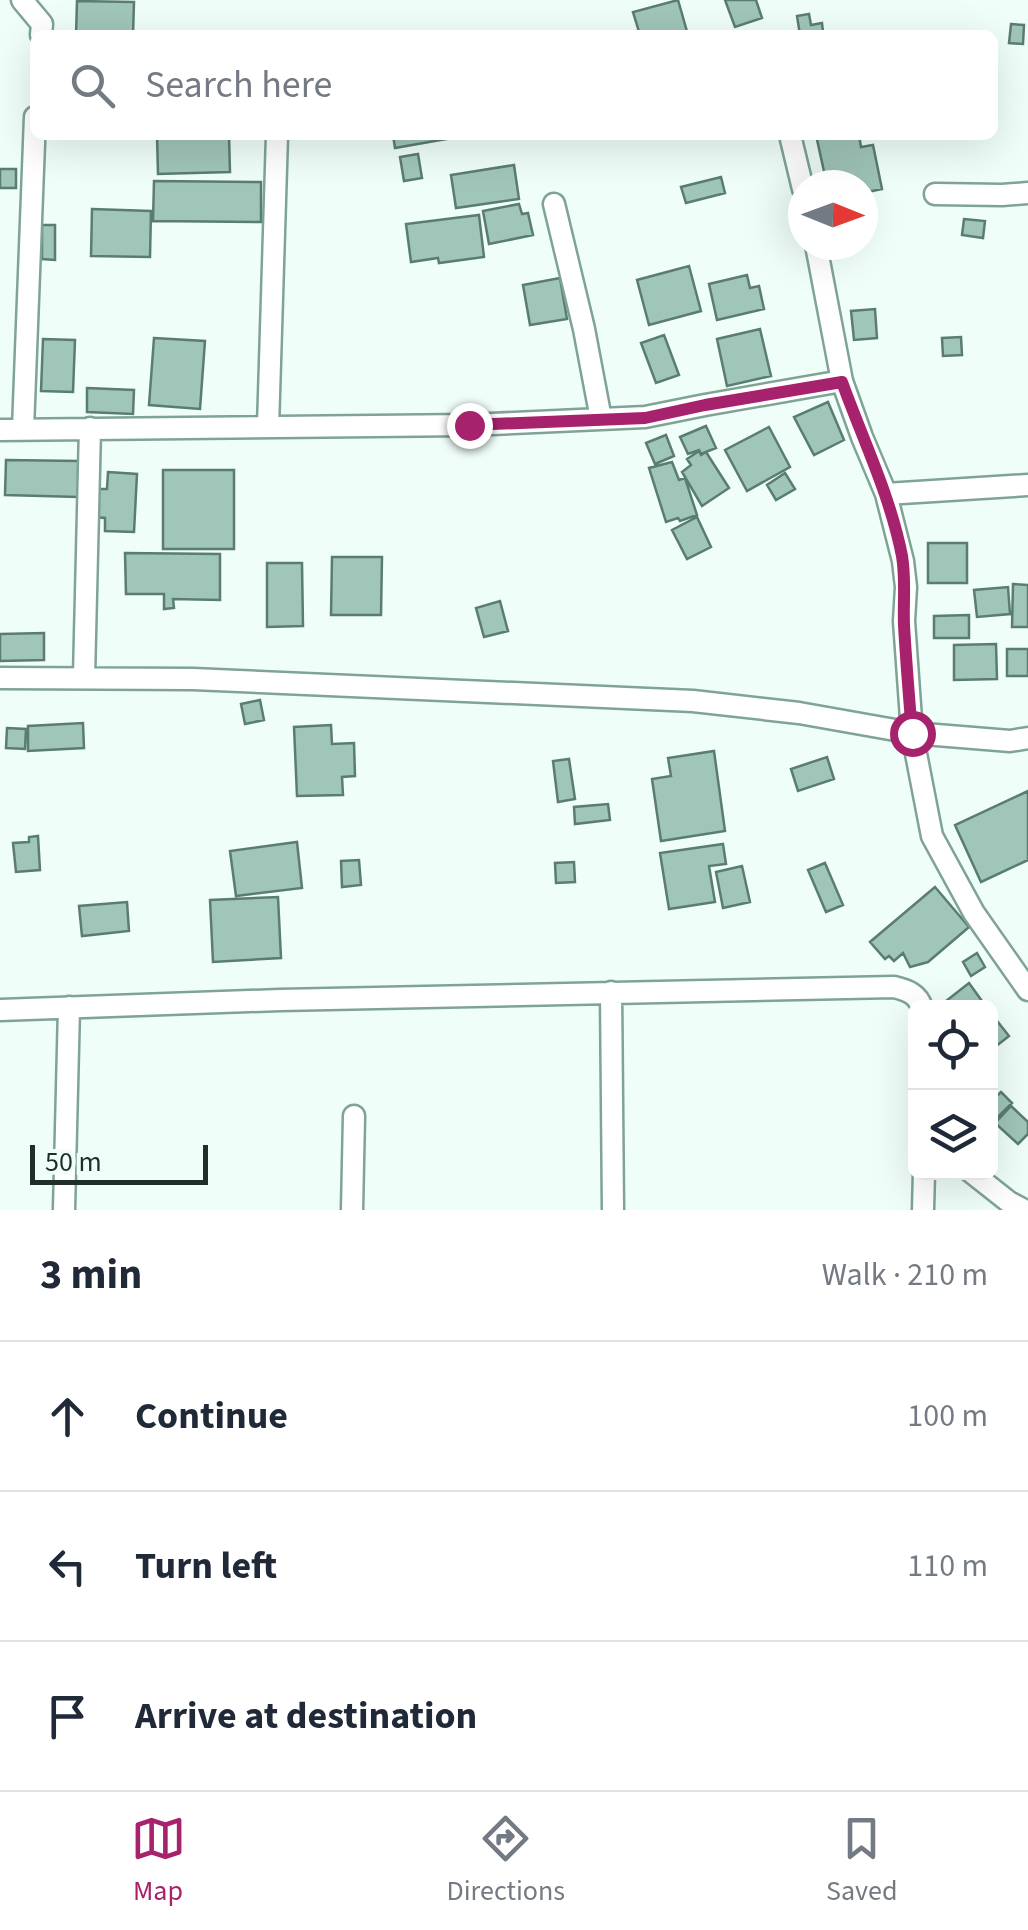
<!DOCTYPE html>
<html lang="en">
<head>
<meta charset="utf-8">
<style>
  :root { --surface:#fff; --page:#f6f6f7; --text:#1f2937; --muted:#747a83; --line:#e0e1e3; --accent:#a7226c }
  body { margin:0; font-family:"Source Sans 3",sans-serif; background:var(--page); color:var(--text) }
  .controls { position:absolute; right:30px; bottom:30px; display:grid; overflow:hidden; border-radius:15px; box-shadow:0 10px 40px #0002 }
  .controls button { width:90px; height:90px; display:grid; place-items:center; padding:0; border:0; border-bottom:2px solid var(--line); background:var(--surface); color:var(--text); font:50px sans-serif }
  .compass { position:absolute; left:788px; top:170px; width:90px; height:90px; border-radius:50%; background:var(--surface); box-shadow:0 10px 40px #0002; rotate:91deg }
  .scale { position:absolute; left:30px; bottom:25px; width:178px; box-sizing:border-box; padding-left:10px; border:5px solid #1f2e29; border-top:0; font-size:28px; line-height:35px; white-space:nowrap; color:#1f2e29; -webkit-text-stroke:8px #effef9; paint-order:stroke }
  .stop { position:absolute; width:30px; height:30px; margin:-22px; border:8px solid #a7226c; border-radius:50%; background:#fff }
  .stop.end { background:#a7226c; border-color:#fff; box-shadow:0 2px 10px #0008 }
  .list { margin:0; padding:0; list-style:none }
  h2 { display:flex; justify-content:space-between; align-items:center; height:130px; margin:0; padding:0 40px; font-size:42px }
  h2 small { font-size:32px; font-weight:400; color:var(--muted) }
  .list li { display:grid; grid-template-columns:65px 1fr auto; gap:30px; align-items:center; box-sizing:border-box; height:150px; padding:0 40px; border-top:2px solid var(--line) }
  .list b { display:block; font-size:38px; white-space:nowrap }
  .list em { font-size:32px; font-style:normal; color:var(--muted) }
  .icon { flex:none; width:55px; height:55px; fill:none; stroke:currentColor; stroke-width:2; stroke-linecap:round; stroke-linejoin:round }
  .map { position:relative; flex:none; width:1028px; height:1210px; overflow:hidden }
  .search { position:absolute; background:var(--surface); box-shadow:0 10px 40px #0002; left:30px; right:30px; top:30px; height:110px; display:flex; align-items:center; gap:25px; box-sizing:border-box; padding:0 35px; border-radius:15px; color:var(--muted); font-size:38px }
  .sheet { height:580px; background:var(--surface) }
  nav { display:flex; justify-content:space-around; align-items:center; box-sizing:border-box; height:140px; border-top:2px solid var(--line); background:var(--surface); font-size:28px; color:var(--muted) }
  nav a { display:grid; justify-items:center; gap:5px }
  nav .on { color:var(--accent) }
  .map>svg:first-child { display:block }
</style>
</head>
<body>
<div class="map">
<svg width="1028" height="1210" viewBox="0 0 1028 1210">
  <rect width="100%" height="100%" fill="#effef9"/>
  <path fill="#a0c5b9" stroke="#5a7d72" stroke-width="2.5" d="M678,0l10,35h-48l-7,-23z
    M725,0h31l6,18 -27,9z
    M77,1l57,1 -1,33h-57z
    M809,14l2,11 11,-2 1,9 -23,3 -3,-19z
    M1011,24l13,1 -1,19 -14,-1z
    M157,135h72l1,37 -72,2z
    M393,135h76l-74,13z
    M816,135h43l2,12 12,-2 9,44 -19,4v-8h-36z
    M418,154l4,24 -18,3 -4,-24z
    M514,165l5,34 -63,9 -5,-33z
    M0,169h16v19h-16z
    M721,177l4,16 -39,10 -5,-16z
    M154,181l107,1v40l-108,-1z
    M519,204l3,10 6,-1 5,22 -44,9 -6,-33z
    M92,209l59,2 -1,46 -59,-1z
    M479,215l5,42 -45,6 -1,-5 -27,4 -5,-38z
    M964,219l21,2 -2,17 -21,-3z
    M42,225h13v35l-13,-1z
    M689,266l12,45 -52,14 -12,-45z
    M747,275l3,13 9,-2 5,23 -47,11 -8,-36z
    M560,278l7,41 -37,6 -7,-40z
    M875,309l2,29 -23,2 -3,-29z
    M760,329l11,47 -44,10 -10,-47z
    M664,335l15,40 -23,8 -15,-40z
    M961,337l1,18 -19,1 -1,-18z
    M154,338l51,3 -5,68 -51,-4z
    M43,339l32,1 -2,52 -32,-1z
    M87,388l47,2 -1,24 -46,-2z
    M828,402l16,38 -30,15 -20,-38z
    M706,426l10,22 -15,6 -2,-4 -11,4 -8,-17z
    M769,427l21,40 -43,24 -22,-41z
    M666,435l8,21 -19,8 -9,-21z
    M699,451l2,4 5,-3 23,36 -27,18 -20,-34 9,-7 -4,-6z
    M6,460l73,1 -1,36 -73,-2z
    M672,462l7,18 6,-2 12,37 -17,6 -2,-3 -12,4 -17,-54z
    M163,470h71v79h-71z
    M108,472l29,2 -3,58 -29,-1v-13l-11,-1 2,-28h11z
    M785,473l10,16 -19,11 -9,-15z
    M697,517l14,30 -24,12 -15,-29z
    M928,543h39v40h-39z
    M125,553l95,1v46l-47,-1 1,9 -10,1v-15h-38z
    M332,557h50l-1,58h-50z
    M267,563h35l1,63 -36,1z
    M1013,584l15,1v42h-16z
    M1008,587l2,27 -33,3 -3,-27z
    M500,601l8,30 -24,6 -8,-29z
    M969,615v23h-35v-22z
    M44,633v27l-44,1v-27z
    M996,644l1,35 -43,1v-35z
    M1007,649h21v27h-21z
    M260,700l4,20 -19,4 -4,-20z
    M83,723l1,25 -56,3v-25z
    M331,725l1,19 22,-1 1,33 -13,1 1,18 -46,1 -3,-69z
    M7,728l19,1 -1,20 -19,-1z
    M714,751l11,80 -64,10 -9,-62 19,-3 -3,-18z
    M827,757l7,22 -36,12 -7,-22z
    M569,759l6,40 -17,3 -5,-41z
    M1028,791v69l-47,22 -26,-57z
    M608,804l2,16 -35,4 -1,-17z
    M38,836l2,34 -24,2 -3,-29 16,-1v-5z
    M297,842l5,46 -66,8 -6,-45z
    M723,844l3,20 -17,2 6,36 -46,7 -9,-56z
    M359,860l2,25 -19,2 -1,-26z
    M574,862l1,20 -19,1 -1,-20z
    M825,863l18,42 -17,7 -18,-42z
    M742,866l8,36 -27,6 -7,-36z
    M935,887l34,40 -41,35 -18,5 -7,-14 -9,8 -5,-5 -4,3 -15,-17z
    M278,897l3,61 -68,4 -3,-62z
    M127,902l2,29 -47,5 -3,-30z
    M977,953l8,14 -14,9 -8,-14z
    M969,983l18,25h-44l-2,-3z
    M990,1012l19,24 -19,15z
    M1001,1092l11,11 -16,16 -6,-6v-11z
    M1011,1106l17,16v12l-10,10 -23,-21z"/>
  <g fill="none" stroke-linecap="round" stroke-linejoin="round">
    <defs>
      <path id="minor" d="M22,0l20,24 -1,11
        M790,135l13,54
        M935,194l67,1 26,-2
        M554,204l30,125 17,90
        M816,245l26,136 20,56 24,57 17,67 3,26 -2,34 8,112 20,103 42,77 54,77
        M268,427l9,-292
        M23,429l12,-312
        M0,430l469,-5 176,-8 60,-12 137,-24
        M886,494l142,-9
        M84,677l6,-249
        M0,678l193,1 500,22 106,12 113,20 98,8 18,-3
        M611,992l2,218
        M0,1010l280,-10 614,-13c13,3 24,7 28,21
        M971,1172l38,30 15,8
        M64,1210l5,-203
        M352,1210l2,-94
        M923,1210l1,-38"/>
    </defs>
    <use href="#minor" stroke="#7fa397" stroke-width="25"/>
    <use href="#minor" stroke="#fff" stroke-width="20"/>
  </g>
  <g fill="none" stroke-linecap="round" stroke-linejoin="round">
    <path stroke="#a7226c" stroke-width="12" d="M469,425l176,-7 60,-13 137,-23c21,58 48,113 60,174 4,24 1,46 2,69 2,36 5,72 8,108"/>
  </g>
</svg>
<div class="controls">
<button><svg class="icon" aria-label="locate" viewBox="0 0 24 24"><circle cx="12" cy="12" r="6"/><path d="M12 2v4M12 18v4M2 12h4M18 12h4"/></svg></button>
<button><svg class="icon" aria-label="layers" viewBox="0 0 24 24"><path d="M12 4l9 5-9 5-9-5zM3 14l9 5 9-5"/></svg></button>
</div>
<svg class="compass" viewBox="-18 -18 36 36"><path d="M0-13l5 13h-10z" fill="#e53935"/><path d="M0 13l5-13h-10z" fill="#747a83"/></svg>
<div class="scale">50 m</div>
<div class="stop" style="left:912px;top:733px"></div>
<div class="stop end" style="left:469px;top:425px"></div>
<div class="search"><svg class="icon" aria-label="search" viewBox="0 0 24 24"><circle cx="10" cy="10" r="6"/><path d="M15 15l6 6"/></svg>Search here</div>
</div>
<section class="sheet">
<h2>3 min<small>Walk · 210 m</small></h2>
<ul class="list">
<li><svg class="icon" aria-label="ahead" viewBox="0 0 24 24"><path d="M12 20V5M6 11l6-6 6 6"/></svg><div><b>Continue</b></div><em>100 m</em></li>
<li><svg class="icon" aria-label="left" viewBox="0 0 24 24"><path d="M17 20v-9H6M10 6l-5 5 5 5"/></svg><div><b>Turn left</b></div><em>110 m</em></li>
<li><svg class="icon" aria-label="arrive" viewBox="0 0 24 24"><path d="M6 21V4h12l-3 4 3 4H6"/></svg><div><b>Arrive at destination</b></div></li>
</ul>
</section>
<nav>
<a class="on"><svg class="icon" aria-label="map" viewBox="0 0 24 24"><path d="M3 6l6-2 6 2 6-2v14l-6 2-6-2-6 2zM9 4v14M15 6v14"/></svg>Map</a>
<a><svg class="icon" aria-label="directions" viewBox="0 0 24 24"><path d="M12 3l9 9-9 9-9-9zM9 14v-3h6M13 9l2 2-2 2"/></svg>Directions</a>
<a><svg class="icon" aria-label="saved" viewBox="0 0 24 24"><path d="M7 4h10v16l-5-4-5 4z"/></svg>Saved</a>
</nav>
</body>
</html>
